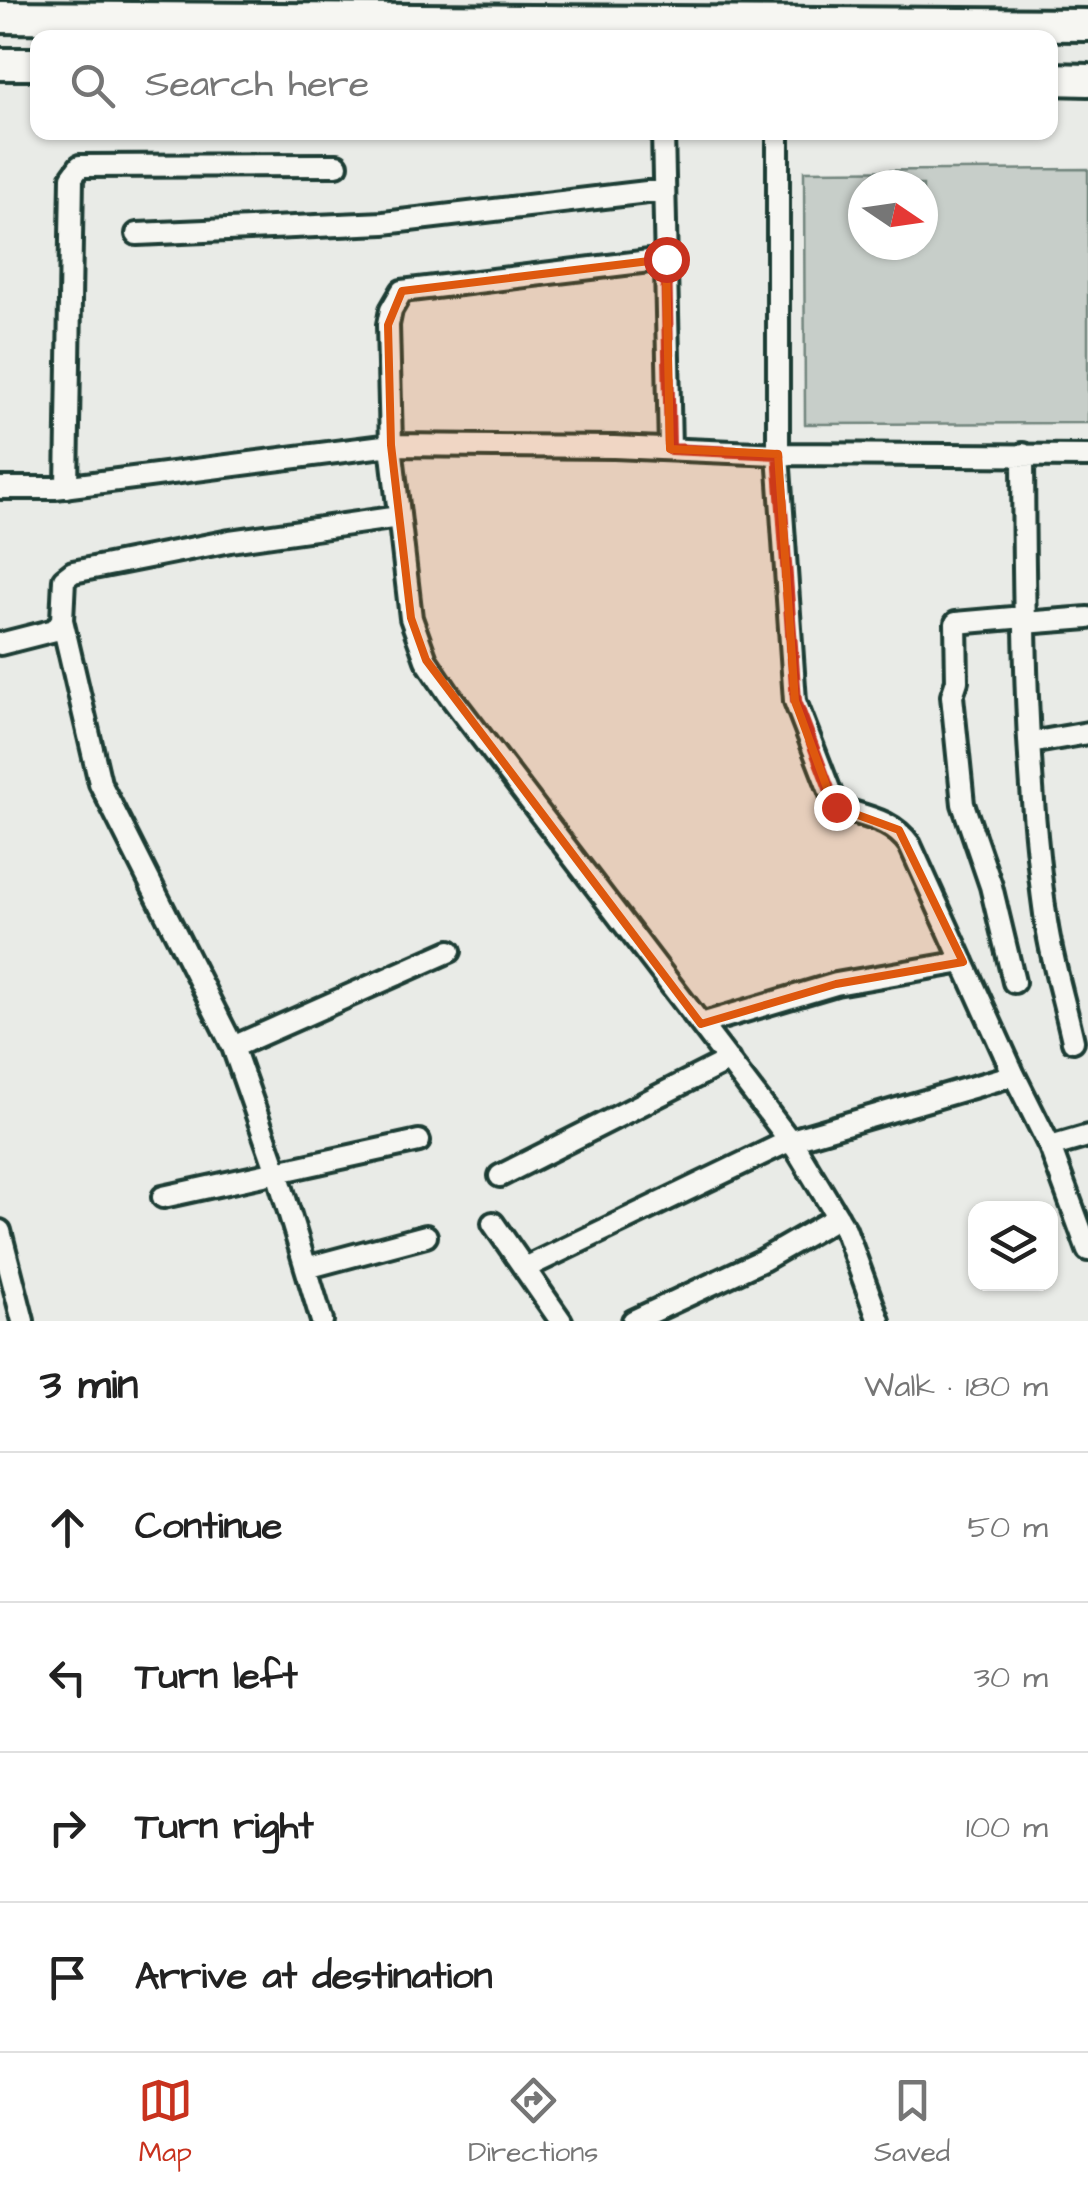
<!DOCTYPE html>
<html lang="en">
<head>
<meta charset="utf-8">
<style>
  :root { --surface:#fff; --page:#f2f2f2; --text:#222; --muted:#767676; --line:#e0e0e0; --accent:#c8321e }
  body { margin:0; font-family:"Architects Daughter",sans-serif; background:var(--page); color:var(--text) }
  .controls { position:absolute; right:30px; bottom:30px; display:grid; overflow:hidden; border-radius:20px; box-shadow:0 2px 8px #0004 }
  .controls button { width:90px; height:90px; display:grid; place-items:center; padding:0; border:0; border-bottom:2px solid var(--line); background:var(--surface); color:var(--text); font:50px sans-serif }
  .compass { position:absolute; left:848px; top:170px; width:90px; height:90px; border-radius:50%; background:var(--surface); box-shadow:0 2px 8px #0004; rotate:103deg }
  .stop { position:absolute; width:30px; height:30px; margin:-22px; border:8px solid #c8321e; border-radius:50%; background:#fff }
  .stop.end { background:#c8321e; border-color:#fff; box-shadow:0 2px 10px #0008 }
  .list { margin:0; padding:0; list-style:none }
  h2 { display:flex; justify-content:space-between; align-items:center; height:130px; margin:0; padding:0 40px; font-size:42px }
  h2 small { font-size:32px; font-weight:400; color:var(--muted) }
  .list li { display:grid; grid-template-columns:65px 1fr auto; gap:30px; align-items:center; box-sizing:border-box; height:150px; padding:0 40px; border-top:2px solid var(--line) }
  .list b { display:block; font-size:38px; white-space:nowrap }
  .list em { font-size:32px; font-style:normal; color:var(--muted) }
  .icon { flex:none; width:55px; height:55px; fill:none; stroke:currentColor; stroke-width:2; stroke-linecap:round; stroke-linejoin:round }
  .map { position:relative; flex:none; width:1088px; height:1321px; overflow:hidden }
  .search { position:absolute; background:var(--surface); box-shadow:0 2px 8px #0004; left:30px; right:30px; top:30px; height:110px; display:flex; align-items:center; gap:25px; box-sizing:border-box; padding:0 35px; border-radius:20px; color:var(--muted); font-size:38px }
  .sheet { height:730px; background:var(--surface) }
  nav { display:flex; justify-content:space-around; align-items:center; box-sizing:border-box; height:140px; border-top:2px solid var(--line); background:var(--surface); font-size:28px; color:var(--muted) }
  nav a { display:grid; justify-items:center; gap:5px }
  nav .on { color:var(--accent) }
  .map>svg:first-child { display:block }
</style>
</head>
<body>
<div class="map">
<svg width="1088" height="1321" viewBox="0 0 1088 1321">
  <rect width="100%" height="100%" fill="#e9ebe7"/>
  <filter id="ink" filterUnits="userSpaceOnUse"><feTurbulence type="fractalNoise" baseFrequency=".01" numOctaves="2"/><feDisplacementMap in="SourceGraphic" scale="20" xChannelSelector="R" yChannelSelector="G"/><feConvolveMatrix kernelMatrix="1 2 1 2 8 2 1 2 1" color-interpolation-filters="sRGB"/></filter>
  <g filter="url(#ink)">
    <path fill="#c7cec9" stroke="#73867e" stroke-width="2.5" fill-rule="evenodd" d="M1088,169v254l-283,1 -1,-253zM863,185h60v60h-60z"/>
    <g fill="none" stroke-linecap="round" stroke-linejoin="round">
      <defs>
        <path id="street" d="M663,132l7,317
          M778,132v322l17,247 41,106c29,10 56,12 74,38l104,230 36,72 38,103
          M137,234l247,-11 280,-33
          M666,259l-264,32 -11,19 -3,15 3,120 20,173 15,42 24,36 347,454 48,79 34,92
          M1023,454c1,153 1,308 22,460 5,42 19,85 28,127
          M67,487l5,-310 8,-11 257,-1
          M0,488h55l336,-43 223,2 164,7 310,2
          M62,620l38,163 133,264 44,125 45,149
          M1024,623l64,-5
          M0,644l55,-14 7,-10 2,-41 9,-7 157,-31 169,-24
          M1030,743l58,-10
          M1014,982l-23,-96 -28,-82 -11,-108 5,-15 -1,-58 68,-6
          M701,1024l135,-40 127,-22
          M233,1047l217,-96
          M1050,1147l38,-11
          M500,1176l229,-116
          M163,1197l256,-56
          M493,1223l68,98
          M0,1231l23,90
          M306,1268l120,-32
          M525,1268l266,-128 223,-65
          M633,1321l130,-61 75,-43"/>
        <path id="secondary" d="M0,17l1088,8
          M0,64h38
          M1050,79l38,1"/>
      </defs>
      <use href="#street" stroke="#1f3d34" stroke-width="28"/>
      <use href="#secondary" stroke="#1f3d34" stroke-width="38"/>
      <use href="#street" stroke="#f6f6f2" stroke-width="20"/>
      <use href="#secondary" stroke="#f6f6f2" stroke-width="30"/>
    </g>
  </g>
  <g fill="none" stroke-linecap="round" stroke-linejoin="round" filter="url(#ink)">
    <path stroke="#c8321e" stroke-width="12" d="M666,259l4,190 108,5 18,247 40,106"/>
  </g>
  <path fill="#de580e" fill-opacity="0.2" stroke="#de580e" stroke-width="8" stroke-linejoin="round" d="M666,259l4,190 108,5 17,247 35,95 6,11 63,23 64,132 -127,22 -135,40 -275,-364 -15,-42 -20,-173 -3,-120 14,-34z"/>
</svg>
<div class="controls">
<button><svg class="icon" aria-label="layers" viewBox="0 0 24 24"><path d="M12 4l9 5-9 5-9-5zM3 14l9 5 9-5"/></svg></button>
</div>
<svg class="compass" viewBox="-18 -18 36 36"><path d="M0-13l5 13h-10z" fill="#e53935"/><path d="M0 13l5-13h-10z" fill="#767676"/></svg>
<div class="stop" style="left:666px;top:259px"></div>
<div class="stop end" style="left:836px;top:807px"></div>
<div class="search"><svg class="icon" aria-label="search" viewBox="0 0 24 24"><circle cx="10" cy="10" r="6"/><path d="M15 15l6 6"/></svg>Search here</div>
</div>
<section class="sheet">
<h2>3 min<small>Walk · 180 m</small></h2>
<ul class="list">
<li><svg class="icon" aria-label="ahead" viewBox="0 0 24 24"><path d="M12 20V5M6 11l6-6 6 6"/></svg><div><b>Continue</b></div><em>50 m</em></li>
<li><svg class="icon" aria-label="left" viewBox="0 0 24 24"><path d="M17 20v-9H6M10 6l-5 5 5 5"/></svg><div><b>Turn left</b></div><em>30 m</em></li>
<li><svg class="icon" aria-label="right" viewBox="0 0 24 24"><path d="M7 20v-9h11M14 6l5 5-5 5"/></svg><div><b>Turn right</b></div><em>100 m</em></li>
<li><svg class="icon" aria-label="arrive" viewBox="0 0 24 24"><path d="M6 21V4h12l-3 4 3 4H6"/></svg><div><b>Arrive at destination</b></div></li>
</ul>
</section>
<nav>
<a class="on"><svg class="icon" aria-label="map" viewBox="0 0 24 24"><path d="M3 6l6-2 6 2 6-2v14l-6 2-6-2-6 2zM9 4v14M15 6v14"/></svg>Map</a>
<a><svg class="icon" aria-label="directions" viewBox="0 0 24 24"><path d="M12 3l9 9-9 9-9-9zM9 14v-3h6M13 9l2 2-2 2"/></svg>Directions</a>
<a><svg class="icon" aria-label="saved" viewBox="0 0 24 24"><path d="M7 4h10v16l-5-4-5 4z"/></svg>Saved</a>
</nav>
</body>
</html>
